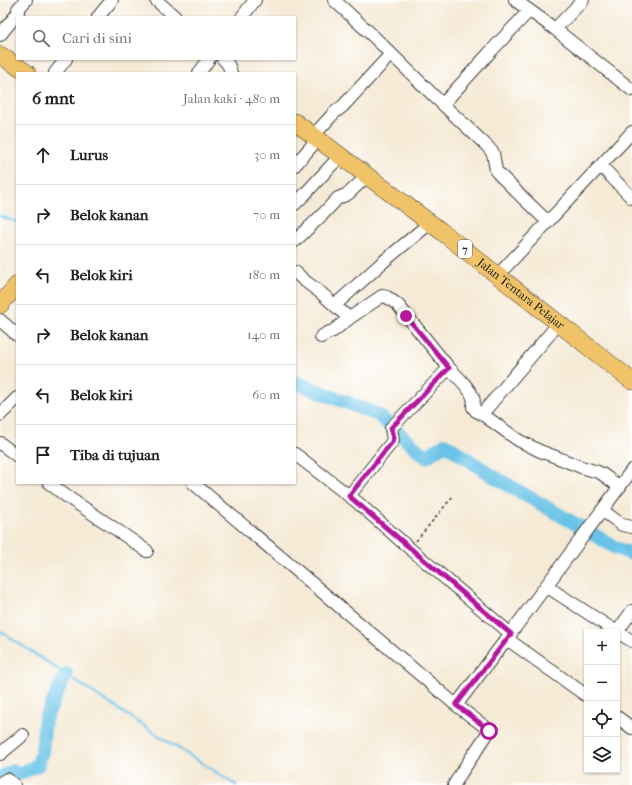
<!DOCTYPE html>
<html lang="id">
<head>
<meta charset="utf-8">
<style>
  :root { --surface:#fff; --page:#f6f6f6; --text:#222; --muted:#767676; --line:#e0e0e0 }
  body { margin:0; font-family:"IM FELL French Canon",serif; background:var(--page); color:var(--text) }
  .controls { position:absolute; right:12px; bottom:12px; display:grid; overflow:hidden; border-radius:0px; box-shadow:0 1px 3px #0004 }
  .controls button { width:36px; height:36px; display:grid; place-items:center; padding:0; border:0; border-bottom:1px solid var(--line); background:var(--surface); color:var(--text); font:20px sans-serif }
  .stop { position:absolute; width:12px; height:12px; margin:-9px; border:3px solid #b5179e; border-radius:50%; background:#fff }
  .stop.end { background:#b5179e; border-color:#fff; box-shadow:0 1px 4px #0008 }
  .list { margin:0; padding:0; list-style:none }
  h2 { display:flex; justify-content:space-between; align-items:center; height:52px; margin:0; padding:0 16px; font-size:17px }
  h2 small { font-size:13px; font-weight:400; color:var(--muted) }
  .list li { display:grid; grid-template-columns:26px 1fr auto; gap:12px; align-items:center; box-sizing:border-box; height:60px; padding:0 16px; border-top:1px solid var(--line) }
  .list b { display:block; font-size:15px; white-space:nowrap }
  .list em { font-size:13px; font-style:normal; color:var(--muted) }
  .icon { flex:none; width:22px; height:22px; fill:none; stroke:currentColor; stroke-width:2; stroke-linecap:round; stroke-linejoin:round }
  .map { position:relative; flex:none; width:632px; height:785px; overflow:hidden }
  .search { position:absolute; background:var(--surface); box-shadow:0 1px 3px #0004; left:16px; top:16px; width:280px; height:44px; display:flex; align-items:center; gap:10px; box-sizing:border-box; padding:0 14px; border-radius:0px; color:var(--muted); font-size:15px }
  .panel { position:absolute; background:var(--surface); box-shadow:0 1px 3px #0004; left:16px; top:72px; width:280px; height:412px; border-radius:0px }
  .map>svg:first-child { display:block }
</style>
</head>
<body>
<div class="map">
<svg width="632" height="785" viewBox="0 0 632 785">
  <rect width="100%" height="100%" fill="#fff"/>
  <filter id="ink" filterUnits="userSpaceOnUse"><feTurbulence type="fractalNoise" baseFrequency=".025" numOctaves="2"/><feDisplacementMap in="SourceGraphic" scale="8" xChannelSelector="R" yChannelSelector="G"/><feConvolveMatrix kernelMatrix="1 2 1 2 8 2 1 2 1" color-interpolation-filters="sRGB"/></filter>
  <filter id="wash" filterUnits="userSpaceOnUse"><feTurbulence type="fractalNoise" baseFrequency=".012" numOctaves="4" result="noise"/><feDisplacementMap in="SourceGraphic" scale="16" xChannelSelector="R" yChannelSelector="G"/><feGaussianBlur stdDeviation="0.9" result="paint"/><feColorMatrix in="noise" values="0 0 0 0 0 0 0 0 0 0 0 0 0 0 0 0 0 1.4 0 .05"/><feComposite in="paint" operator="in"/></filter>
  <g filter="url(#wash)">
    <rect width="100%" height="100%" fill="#f5ead5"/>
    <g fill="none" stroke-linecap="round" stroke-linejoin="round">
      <path stroke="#69c3e7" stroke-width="2.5" d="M0,216l17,6
        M0,631l156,103 80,51"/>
      <path stroke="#69c3e7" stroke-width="14" d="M295,382l83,33 48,42 19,-13 51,34 90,52
        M593,534l23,14 16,6
        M0,778l13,-7 6,3 19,-9 4,-13 3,-33 21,-45"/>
    </g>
  </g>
  <g filter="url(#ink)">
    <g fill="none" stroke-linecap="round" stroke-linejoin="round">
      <defs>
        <path id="minor" d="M156,0l19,17
          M334,0l38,35 64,63 51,48 6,7 3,18 27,27 25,24
          M515,0l40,29 77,61
          M98,17l14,-17
          M242,17l13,-17
          M555,29l28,-29
          M0,35l18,-22v-4l8,-9
          M223,59c5,4 7,8 8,14
          M55,73l11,-14
          M199,73l10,-14
          M443,104l49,-54 37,-39
          M313,136l21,-23 9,-7 48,-52
          M295,165l23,-26
          M601,166l31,32
          M295,204l10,-10 35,-38
          M295,241l28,-27 15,-16 10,-4 19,-18
          M295,272l10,9 16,12 20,18 6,5 4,1
          M498,275l134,-143
          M335,305l48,-43 47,-39
          M0,320l17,15
          M321,337l6,-4 6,-2 18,-14 31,-21 5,1 11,8 51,63c7,7 22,21 24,30 2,3 0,6 0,9l3,4 6,3 36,26 22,11 16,6 25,10 17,5 4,2 18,13
          M482,414l77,-91
          M0,415l17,-17
          M0,443l17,13
          M295,454l62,48 44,39 110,93
          M49,483l17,13 48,32 33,23
          M193,483l263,222 32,24v4l-27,40 -7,12
          M349,496l43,-54 1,-2 -2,-12 58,-60
          M602,510l20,15 10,2
          M546,586l71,46
          M632,611l-15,21 15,9
          M507,639l80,57
          M456,705c60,-77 117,-156 176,-235
          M617,717l15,11
          M0,754l23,-19
          M0,783l7,-4 7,6"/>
        <g id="highway">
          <path d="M0,55l27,18"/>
          <path id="s1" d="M295,122l146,109 191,150"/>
          <path d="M0,305l17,-20"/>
        </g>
      </defs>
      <use href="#minor" stroke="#3d3b38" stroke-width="14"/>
      <use href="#highway" stroke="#3d3b38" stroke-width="18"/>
      <path stroke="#3d3b38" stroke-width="1.5" stroke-dasharray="3 3" stroke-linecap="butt" d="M416,541l38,-46"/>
      <use href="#minor" stroke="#fff" stroke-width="12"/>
      <use href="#highway" stroke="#f0c369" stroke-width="17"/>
    </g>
  </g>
  <g fill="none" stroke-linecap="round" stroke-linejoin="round" filter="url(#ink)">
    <path stroke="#b5179e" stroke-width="5" d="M406,316l43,52 -58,60 2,10 -1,4 -43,54 162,138 -55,71 32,24 1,2"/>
  </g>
  <g text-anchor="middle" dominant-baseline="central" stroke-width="3" stroke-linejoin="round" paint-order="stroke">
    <rect fill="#fff" stroke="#606060" stroke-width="1" x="458" y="240" width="14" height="18" rx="3"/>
    <g font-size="11" font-weight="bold" fill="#1c1c1c">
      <text x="465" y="249">7</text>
    </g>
    <g font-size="12" fill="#1c1c1c" stroke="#fff">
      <text stroke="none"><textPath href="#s1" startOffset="284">Jalan Tentara Pelajar</textPath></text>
    </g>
  </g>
</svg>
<div class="controls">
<button>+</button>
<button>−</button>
<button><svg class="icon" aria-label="locate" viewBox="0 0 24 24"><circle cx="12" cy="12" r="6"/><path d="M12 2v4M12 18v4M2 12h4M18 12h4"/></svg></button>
<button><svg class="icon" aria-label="layers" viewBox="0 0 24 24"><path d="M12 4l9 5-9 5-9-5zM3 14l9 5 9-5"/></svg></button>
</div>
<div class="stop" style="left:489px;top:731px"></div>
<div class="stop end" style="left:406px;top:316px"></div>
<div class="search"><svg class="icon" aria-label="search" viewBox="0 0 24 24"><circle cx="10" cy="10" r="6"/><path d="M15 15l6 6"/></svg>Cari di sini</div>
<section class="panel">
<h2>6 mnt<small>Jalan kaki · 480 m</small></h2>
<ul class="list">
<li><svg class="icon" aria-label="ahead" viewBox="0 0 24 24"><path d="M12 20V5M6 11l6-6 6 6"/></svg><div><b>Lurus</b></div><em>30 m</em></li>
<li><svg class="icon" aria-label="right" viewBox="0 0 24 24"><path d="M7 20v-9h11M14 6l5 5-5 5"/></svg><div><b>Belok kanan</b></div><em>70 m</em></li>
<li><svg class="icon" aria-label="left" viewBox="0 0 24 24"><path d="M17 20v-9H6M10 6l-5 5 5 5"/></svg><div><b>Belok kiri</b></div><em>180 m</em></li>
<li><svg class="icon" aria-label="right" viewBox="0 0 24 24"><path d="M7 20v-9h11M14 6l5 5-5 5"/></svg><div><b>Belok kanan</b></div><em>140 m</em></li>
<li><svg class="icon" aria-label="left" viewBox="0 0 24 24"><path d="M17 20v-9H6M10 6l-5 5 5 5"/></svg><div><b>Belok kiri</b></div><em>60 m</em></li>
<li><svg class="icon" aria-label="arrive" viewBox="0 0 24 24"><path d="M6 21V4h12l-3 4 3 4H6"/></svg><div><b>Tiba di tujuan</b></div></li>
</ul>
</section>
</div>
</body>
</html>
